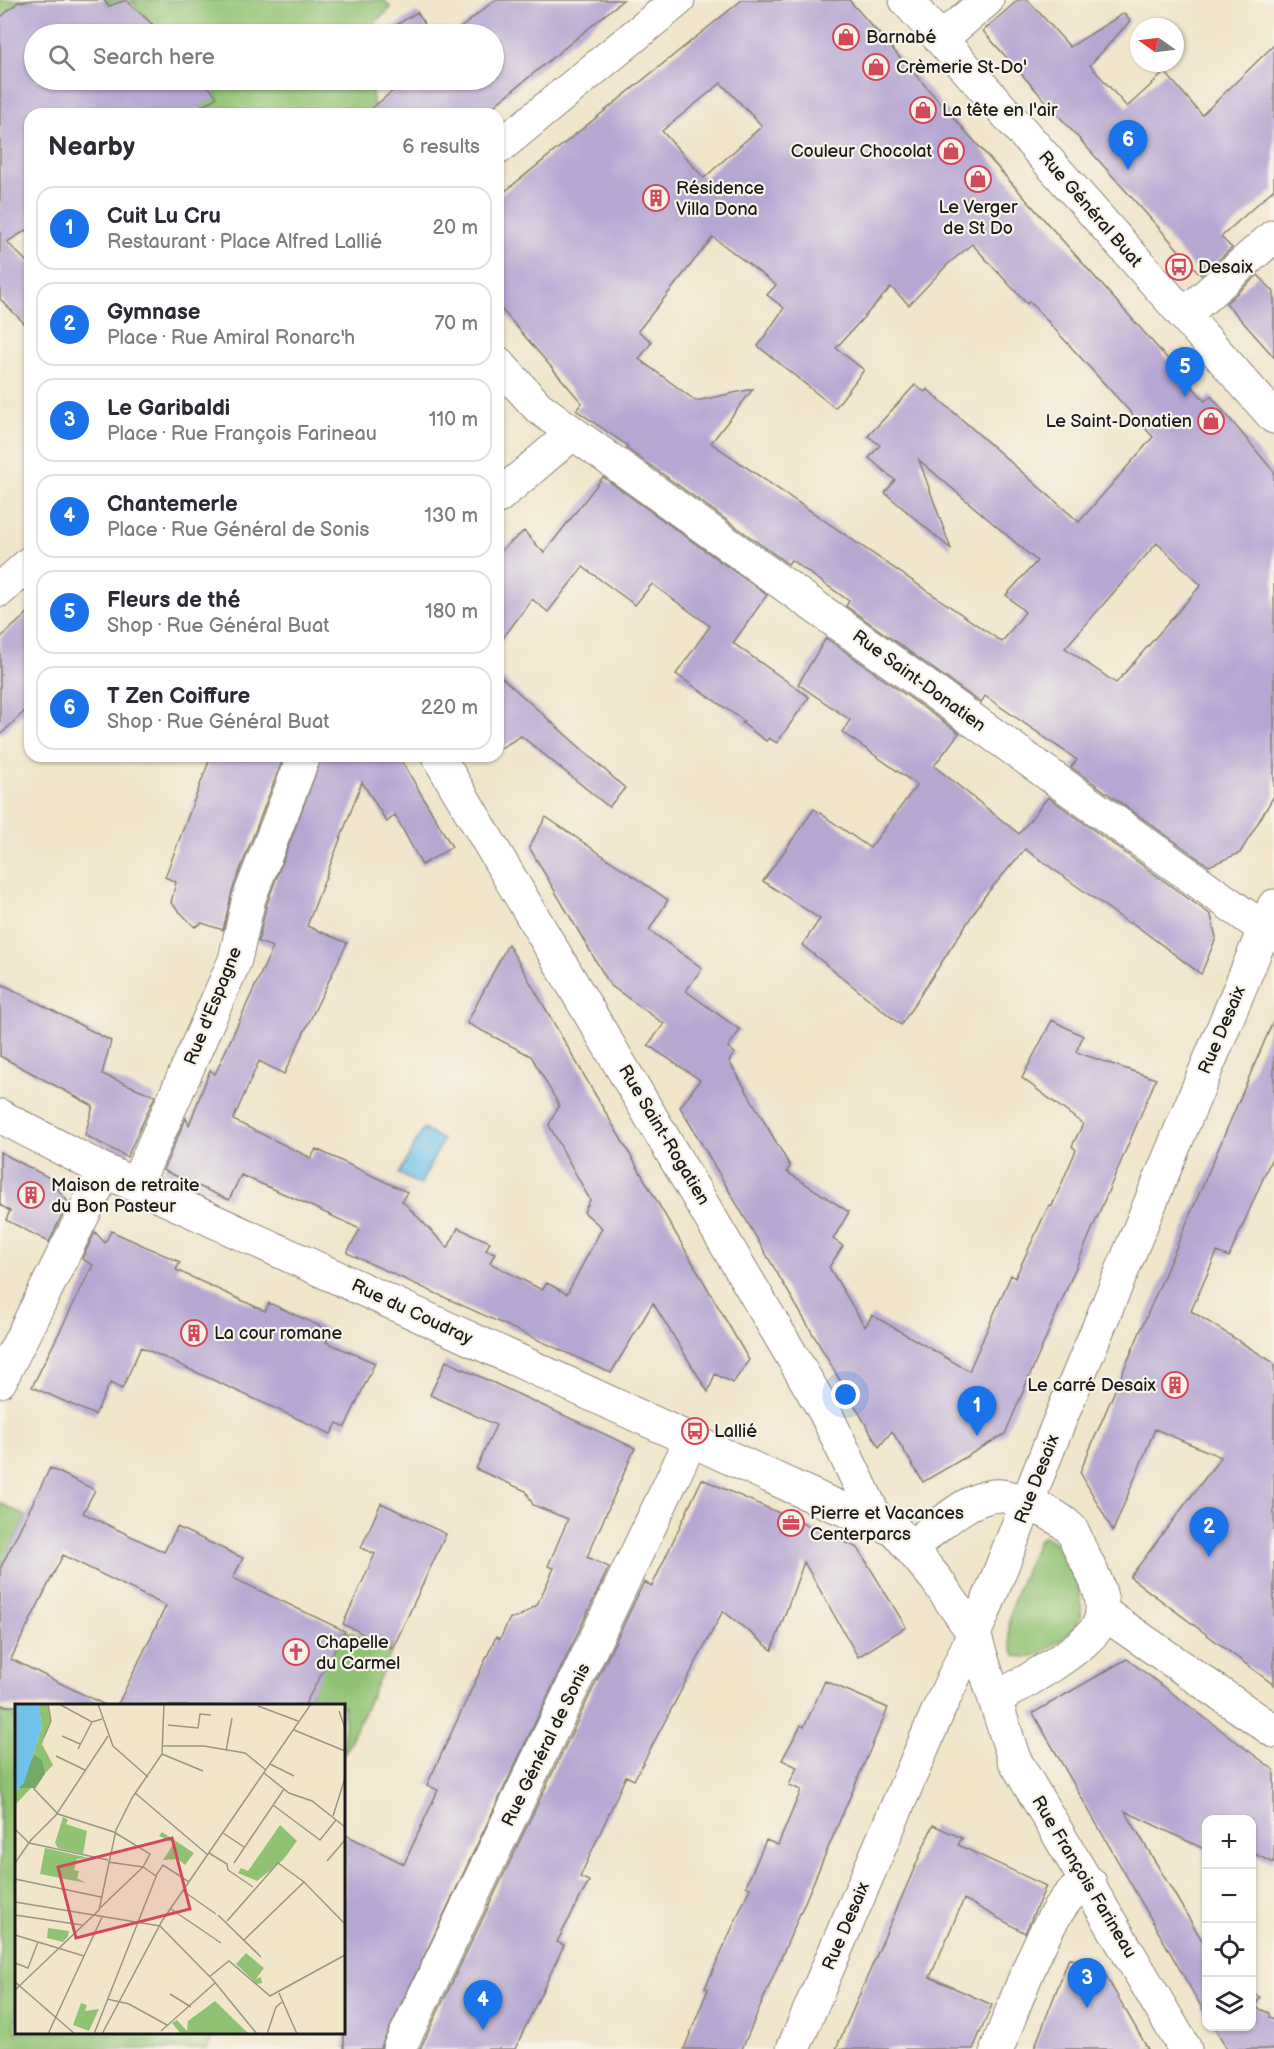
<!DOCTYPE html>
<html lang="en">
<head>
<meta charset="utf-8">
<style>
  :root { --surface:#fff; --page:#f2f2f3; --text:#2b2b33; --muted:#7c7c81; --line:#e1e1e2; --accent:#1a73e8 }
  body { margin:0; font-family:"Balsamiq Sans",sans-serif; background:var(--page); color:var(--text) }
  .controls { position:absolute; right:18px; bottom:18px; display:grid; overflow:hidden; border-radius:12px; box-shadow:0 2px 4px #0004 }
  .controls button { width:54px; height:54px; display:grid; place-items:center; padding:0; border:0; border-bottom:2px solid var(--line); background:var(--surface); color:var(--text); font:30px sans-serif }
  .compass { position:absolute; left:1130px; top:18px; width:54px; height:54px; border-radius:50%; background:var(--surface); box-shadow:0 2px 4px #0004; rotate:284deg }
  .you { position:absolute; left:846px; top:1395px; width:21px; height:21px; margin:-15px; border:4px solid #fff; border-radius:50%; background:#1a73e8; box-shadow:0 0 0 9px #1a73e833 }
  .badge { display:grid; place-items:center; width:39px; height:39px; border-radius:50%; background:var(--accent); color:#fff; font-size:20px; font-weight:700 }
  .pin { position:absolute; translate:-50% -50px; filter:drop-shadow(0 2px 3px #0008) }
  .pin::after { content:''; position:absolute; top:32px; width:21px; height:18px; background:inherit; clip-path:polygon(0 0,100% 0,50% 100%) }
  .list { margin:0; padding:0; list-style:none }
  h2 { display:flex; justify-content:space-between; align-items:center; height:78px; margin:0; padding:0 24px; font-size:26px }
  h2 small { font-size:20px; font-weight:400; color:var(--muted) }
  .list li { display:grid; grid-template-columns:39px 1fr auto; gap:18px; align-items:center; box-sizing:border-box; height:84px; margin:0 12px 12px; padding:0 12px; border:2px solid var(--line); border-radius:18px }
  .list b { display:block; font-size:22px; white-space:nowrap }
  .list p { margin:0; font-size:20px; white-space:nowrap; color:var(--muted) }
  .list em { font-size:20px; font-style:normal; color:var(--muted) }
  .icon { flex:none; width:33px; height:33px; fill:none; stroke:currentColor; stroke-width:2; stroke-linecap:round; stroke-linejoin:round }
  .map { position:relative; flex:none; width:1274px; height:2049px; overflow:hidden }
  .search { position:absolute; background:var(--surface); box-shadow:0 2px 4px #0004; left:24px; top:24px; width:480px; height:66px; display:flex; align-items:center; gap:15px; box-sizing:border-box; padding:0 21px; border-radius:33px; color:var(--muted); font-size:22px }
  .panel { position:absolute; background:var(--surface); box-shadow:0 2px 4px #0004; left:24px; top:108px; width:480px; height:654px; border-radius:18px }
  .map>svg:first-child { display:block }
</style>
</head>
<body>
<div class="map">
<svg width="1274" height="2049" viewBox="0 0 1274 2049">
  <rect width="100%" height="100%" fill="#f7f3e8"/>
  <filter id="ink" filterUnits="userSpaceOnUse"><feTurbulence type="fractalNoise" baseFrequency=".0167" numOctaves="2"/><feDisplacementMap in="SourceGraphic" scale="12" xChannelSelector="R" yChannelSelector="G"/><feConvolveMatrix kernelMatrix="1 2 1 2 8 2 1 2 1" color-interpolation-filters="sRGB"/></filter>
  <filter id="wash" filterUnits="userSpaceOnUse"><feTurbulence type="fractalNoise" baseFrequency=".008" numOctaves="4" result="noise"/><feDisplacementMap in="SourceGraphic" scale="24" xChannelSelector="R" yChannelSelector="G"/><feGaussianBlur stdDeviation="1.35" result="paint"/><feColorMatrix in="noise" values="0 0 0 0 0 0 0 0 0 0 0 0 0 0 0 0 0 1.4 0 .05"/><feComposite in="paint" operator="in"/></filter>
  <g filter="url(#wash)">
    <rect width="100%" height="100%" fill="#f1e5ca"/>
    <path fill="#90c273" stroke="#566f48" stroke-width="1.5" d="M0,0h35l-29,12 -6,22z
      M104,0h280l7,8 -16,14 5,12h-221l-15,-19 -2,2 -9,-9 4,-3 -3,-3 -3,4 -12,-4 -2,6 -8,-2z
      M203,80h167l4,26 6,8h-174l-10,-10 8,-7h13l-3,-3 4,-8 -4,-4 -7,2z
      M0,1503l26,13 -26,53z
      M1044,1536c21,9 43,59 36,81 -4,14 -19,22 -29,30 -12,8 -21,12 -35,9 -21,-31 10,-84 22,-116z
      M341,1629l52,19 -49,107v-49h-39z
      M0,1710l16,7v315l199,1 -8,16h-207z"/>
    <path fill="#70c2ec" stroke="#466f84" stroke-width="1.5" d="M423,1129l20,11 -23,45 -21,-11z"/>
    <g id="blocks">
      <path fill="#b5a6d2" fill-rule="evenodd" d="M35,0h69l5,6 17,-6 37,34h-129v46h169l14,17 -27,17h-160v114l-23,14 23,23v64l-30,-30v-281l18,-16z
        M495,0h128l-139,114h-119l41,-34h88v-46h-41z
        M742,0h107l356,401 6,-5 63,76v324l-34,57 -31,13 -138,-99 6,-7 -92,-64 -4,7 -135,-97 3,-5 -58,-41 -3,4 -162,-116 2,-2 -52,-36 6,-7 -84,-98v-108zM721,83l41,43 -58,52 -42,-47zM713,237l63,48 -9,10 17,13 -26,38 77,62 29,-38 -28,-22 55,-61 18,18 38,-40 25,-21 55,60 2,-3 124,136 -74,85 -152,-133 -2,3 -10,-7 -47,51 12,9 -11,13 26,22 -10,13 66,56 -32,-89 118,101 -31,34 19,17 -23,30 -291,-199 42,-54 -57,12 -57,-42 13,-17 -14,-11zM1157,543l44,42 -85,98 -51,-35z
        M1018,0h10l42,47 54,-34 6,8 -40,44 37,42 38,-35 37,43 72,-70v144l-53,48 11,11 -31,27 -218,-244z
        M417,12l14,22h-41l-3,-3z
        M1258,275l16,17v65l-48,-54z
        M603,477l164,118 -34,48 76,54 -32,46 -8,-5 -3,3 -24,-18 2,-2 -68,-47 34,-48 -58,-42 -17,21 -52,-38 -35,45 -16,-13 -34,46v-92l26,-22 20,22z
        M30,611v95l-30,29v-97z
        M826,638l133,95 -25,33 85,68 29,-37 163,118 5,23 -15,36 -70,-52 -1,2 -105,-75 -41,48 -83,128 -99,-80 18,-26 -57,-38 51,-72 56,39 47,-63 -75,-53 8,-12 -52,-36z
        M498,674l127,114 -16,19 -88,-71 -23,14z
        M211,756h73l-52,135 -9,39 -21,-7 -7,4 -24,-24 5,-21 -11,-5z
        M322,756h77l53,91 -30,18 -27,-50 -8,7 -25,-40 -55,144 40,17 -63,131 -25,-13 -26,59 78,38 5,-9 91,43 -5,9 46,47 10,-20 32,14 -4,8 9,3 -5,10 52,27 5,-7 20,11 35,-66 -18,-16 6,-12 -41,-75 10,-20 -28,-49 -64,-33 41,-79 241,416 -16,23 -18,-9 -7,18 -55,-89 -42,70 -264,-120 13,-24 -62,-29 -57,-25 -12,25 -66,-30 23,-52 3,7 21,-55 5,4 58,-127 -15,-5 9,-39z
        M546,817l122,83 -19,30 53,38 -16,23 54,39 -12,17 7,6 -6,8 61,105 -3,6 62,40 -16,27 10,7 -14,21 36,60 7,-12 97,56 42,-96 4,3 34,-73 3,1 24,-56 -4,-4 11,-22 -61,-46 30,-58 31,16 -7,16 80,27 -151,355 -82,48 -31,-51 -13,16 -199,-340 20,-27 -52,-35 16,-21 -54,-39 -81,-138z
        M0,983l111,58 -9,33 53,22 -28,61 -42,-22 8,-29 -93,-50z
        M1274,1019v134l-45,104 -12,-5 -26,59 83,52v322l-144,-108 91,-120 -66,-28 -42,102 -33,-59z
        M0,1152l61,32 -3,6 10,12 -19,40 -43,-22 4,-9 -10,-6z
        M111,1231l69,31 -4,8 89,41 4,-8 62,28 -5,11 49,21 -30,64 -8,-4 -6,11 -190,-87 -19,42 -12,-6 -15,32 -63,-28 61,-122 -11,-6 13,-27 10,11z
        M446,1361l189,87 -48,109 22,10 -229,482h-36v-215l60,30 34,-74 -11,-5 69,-148 4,2 10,-21h7l20,-13 17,-37 -6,-2 20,-47 -35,-14 -7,-14 -50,-22 20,-44 -66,-30z
        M50,1468l45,22 -12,23 81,39 13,-25 66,31 -10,20 112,53 -41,75h-187l49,-100 -103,-51 -52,104 96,47h-107v-137z
        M702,1479l156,69 48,79 -48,30 -54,-95 -32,88 -49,-39 -89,169 -8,-4 -46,101 9,4 -32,61 7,3 -49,104h-95l224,-467 8,4z
        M381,1503l65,31 -53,114 -50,-24 32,-70 -14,-6z
        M1127,1659l147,111v93l-23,-11v-32h-45v30l-81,-39 81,136v68l-173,-302z
        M825,1681l63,27 -146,341h-58l24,-60 -3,-1 45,-100 -4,-2 20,-46 12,5 23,-55 -12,-5 8,-18 -15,-7 19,-35 3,2z
        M933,1825l29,13 -4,7 88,41 -21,47 -61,-34 -34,78 62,28 -19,44h-137z
        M1069,1958l34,13 45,78h-114z
        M1251,1993l9,4 -5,10 14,6v4l5,2v30h-47l-13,-23h37z"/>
    </g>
  </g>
  <g filter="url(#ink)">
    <use href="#blocks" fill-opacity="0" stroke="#868073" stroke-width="1.5"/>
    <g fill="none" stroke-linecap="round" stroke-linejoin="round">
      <defs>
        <path id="street" d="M941,39l46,-39
          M498,148l180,-148
          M1184,315l90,-79
          M498,363l40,44 35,26 701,503
          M498,497l75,-64
          M0,590l30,-27
          M438,756l387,656 52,109
          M136,1185l99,-225 14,-62 55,-142
          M0,1381l105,-210
          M1102,1612l172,119
          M399,2049l292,-609
          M997,2049c17,-41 44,-123 73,-154 5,-5 13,-8 20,-12"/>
        <path id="secondary" d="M906,0l368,417
          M0,1116l105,55 721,331 69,28 41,49 38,55 40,125 171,290
          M911,1546c26,-16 50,-45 81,-50 20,-3 64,18 78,32 5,5 7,15 10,21 11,22 31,52 18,77 -13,23 -78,59 -103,73
          M793,2049l146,-340 44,-95 74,-187 217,-521"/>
      </defs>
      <use href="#street" stroke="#868073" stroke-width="35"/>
      <use href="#secondary" stroke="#868073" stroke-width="35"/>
      <use href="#street" stroke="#fff" stroke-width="33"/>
      <use href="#secondary" stroke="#fff" stroke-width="33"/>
    </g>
  </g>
  <defs>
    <symbol id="shop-ring" viewBox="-11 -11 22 22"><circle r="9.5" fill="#f7f3e8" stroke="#d1495b" stroke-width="1.5"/><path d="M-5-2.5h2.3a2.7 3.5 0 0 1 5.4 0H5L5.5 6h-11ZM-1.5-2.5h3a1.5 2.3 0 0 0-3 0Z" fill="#d1495b"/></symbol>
    <symbol id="building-ring" viewBox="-11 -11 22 22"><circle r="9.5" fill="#f7f3e8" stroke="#d1495b" stroke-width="1.5"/><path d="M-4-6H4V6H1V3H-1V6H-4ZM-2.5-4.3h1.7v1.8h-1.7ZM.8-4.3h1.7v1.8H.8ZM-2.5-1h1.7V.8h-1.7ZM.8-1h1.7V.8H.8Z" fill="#d1495b"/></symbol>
    <symbol id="bus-ring" viewBox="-11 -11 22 22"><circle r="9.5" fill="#f7f3e8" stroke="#d1495b" stroke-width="1.5"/><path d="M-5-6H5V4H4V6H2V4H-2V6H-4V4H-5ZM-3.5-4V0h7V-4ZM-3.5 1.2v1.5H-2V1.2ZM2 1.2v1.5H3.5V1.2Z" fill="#d1495b"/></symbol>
    <symbol id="office-ring" viewBox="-11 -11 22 22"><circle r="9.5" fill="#f7f3e8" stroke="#d1495b" stroke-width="1.5"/><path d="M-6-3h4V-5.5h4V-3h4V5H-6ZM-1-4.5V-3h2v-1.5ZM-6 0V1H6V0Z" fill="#d1495b"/></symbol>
    <symbol id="church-ring" viewBox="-11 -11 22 22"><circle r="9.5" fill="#f7f3e8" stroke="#d1495b" stroke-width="1.5"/><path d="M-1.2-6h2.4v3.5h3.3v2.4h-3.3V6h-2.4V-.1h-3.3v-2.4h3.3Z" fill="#d1495b"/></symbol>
  </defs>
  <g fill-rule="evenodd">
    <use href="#shop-ring" x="831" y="22" width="30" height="30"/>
    <use href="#shop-ring" x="861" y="52" width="30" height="30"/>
    <use href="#shop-ring" x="908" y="95" width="30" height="30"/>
    <use href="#shop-ring" x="936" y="136" width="30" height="30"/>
    <use href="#shop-ring" x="963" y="164" width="30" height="30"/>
    <use href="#building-ring" x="641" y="183" width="30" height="30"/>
    <use href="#bus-ring" x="1164" y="252" width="30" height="30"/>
    <use href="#shop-ring" x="1196" y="406" width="30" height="30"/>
    <use href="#building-ring" x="16" y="1180" width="30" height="30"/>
    <use href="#building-ring" x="179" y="1318" width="30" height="30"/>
    <use href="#building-ring" x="1160" y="1370" width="30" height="30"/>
    <use href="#bus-ring" x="680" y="1416" width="30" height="30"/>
    <use href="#office-ring" x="776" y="1508" width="30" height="30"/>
    <use href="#church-ring" x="281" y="1637" width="30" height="30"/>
  </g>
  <g text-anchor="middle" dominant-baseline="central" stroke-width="4.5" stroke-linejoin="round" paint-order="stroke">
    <g font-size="18" fill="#1c1c1c" stroke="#f7f3e8" text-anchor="start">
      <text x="866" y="37">Barnabé</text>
      <text x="896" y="67">Crèmerie St-Do'</text>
      <text x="942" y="110">La tête en l'air</text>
      <text x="932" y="151" text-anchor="end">Couleur Chocolat</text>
      <text x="676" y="188">Résidence<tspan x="676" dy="21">Villa Dona</tspan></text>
      <text x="978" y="207" text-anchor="middle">Le Verger<tspan x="978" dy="21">de St Do</tspan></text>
      <text x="1198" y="267">Desaix</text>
      <text x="1192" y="421" text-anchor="end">Le Saint-Donatien</text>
      <text x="51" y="1185">Maison de retraite<tspan x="51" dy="21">du Bon Pasteur</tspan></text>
      <text x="214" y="1333">La cour romane</text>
      <text x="1156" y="1385" text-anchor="end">Le carré Desaix</text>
      <text x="714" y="1431">Lallié</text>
      <text x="810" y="1513">Pierre et Vacances<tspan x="810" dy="21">Centerparcs</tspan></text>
      <text x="316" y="1642">Chapelle<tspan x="316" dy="21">du Carmel</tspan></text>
    </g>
    <g font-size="18" fill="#1c1c1c" stroke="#f7f3e8">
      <text transform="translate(1090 209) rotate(49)">Rue Général Buat</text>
      <text transform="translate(919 681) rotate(36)">Rue Saint-Donatien</text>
      <text transform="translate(213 1006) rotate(-68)">Rue d'Espagne</text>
      <text transform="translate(1222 1030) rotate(-67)">Rue Desaix</text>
      <text transform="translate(664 1135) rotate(59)">Rue Saint-Rogatien</text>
      <text transform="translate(412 1312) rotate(25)">Rue du Coudray</text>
      <text transform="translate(1037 1479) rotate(-69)">Rue Desaix</text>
      <text transform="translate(546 1745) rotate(-64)">Rue Général de Sonis</text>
      <text transform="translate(1084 1877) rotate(59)">Rue François Farineau</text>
      <text transform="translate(846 1926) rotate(-67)">Rue Desaix</text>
    </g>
  </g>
  <g transform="translate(15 1704)">
    <rect width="330" height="330" fill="#f1e5ca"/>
    <path d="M23,0h10l3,17 -9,23 11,21 -38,40v-13l9,-9 18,-57zM48,113l5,3 -2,4 21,7 -4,23 -25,-6 -3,-5zM265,121l17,16 -14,19 -26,21 -19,-8 3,-5 7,3zM147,128l32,21 -9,12 -7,-6 -15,1 11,-17 -15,-7zM30,144l44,10 -12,1 -3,11 5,1 -2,7 9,5 -46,-9zM33,224l21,3 -1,5 -5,6 -16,-4zM231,249l18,15 -8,11 5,-2 1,6 -5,1 -21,-20zM200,297l33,32 -67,1 -9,-11 5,-3 10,11 1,-10zM66,299l6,2 -2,6 14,-2 -10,22 -16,-6z" fill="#90c273"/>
    <path d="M19,51l8,5 3,14 -11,14h-15z" fill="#74a865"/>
    <path d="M0,0h23l4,22 -18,57 -9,9z" fill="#70c2ec"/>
    <path fill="none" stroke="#9c9584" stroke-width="1.5" d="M44,0l33,18 10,-3M83,0l15,42 35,31M243,2l40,15M324,7l6,17M153,21l30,3 2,-14 11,1M279,26l51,21M47,32l18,8M29,33l7,-16 -3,-17M148,42h41l41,7 21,17M63,45l14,-27M211,47l6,-33M147,50l41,17M41,52l29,14M255,60l24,12M249,69l25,20 23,8 33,26M27,73l-8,12 24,25 56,18 36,22 -7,13 -43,41M120,89l73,62M258,101l47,35 16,-20M318,112l12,-38M0,125l14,14M208,129l21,14M14,139l79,17M194,149l18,11 1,6M312,157l18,-21M93,158l35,5 13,9M0,159l16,-23 25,-25 52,-79M219,159l50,-74M213,166l25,17M0,175l86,18M168,187l33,23M0,198l145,24 53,54 44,54M156,205l50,34M0,211l67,10M203,211l43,42M212,217l51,-58 26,19 41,42M0,231l69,21M229,236l60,-58M0,259l13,5 10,-26M194,273l20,-16 41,35 75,-41M0,278l60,52M0,286l84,-80 17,-80 16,-32 30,-44 2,-50M264,289l18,41M155,290l21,13M92,295l22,5 38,21M146,327l54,-48M33,330l54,-117M79,330l63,-160 6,-9 26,17M87,330l60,-113 149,-217M252,330l9,-27 6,-5"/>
    <path fill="#d1495b" fill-opacity="0.15" stroke="#d1495b" stroke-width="3" d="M157,134l18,71 -114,29 -18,-71z"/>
    <rect width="330" height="330" fill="none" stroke="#1c1c1c" stroke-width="3"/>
  </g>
</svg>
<div class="controls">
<button>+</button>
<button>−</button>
<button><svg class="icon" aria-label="locate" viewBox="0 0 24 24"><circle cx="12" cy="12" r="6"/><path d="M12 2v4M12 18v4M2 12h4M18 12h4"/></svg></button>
<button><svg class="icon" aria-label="layers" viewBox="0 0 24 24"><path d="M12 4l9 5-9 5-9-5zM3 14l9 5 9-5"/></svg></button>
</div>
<svg class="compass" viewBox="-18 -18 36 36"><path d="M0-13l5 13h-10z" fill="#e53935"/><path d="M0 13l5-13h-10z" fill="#7c7c81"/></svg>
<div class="you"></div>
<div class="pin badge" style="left:977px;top:1436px">1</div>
<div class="pin badge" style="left:1209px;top:1557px">2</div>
<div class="pin badge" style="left:1087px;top:2008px">3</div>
<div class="pin badge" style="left:483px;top:2030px">4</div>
<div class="pin badge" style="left:1185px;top:397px">5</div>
<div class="pin badge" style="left:1128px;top:170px">6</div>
<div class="search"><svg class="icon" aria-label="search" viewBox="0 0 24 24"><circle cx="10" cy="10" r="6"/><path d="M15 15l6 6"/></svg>Search here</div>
<section class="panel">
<h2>Nearby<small>6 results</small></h2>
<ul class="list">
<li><span class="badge">1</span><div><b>Cuit Lu Cru</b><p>Restaurant · Place Alfred Lallié</p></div><em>20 m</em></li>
<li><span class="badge">2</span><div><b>Gymnase</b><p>Place · Rue Amiral Ronarc'h</p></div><em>70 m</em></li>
<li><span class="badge">3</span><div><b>Le Garibaldi</b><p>Place · Rue François Farineau</p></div><em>110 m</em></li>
<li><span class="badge">4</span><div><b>Chantemerle</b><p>Place · Rue Général de Sonis</p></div><em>130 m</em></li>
<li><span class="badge">5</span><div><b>Fleurs de thé</b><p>Shop · Rue Général Buat</p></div><em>180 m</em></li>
<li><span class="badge">6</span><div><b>T Zen Coiffure</b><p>Shop · Rue Général Buat</p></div><em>220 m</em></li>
</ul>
</section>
</div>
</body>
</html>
